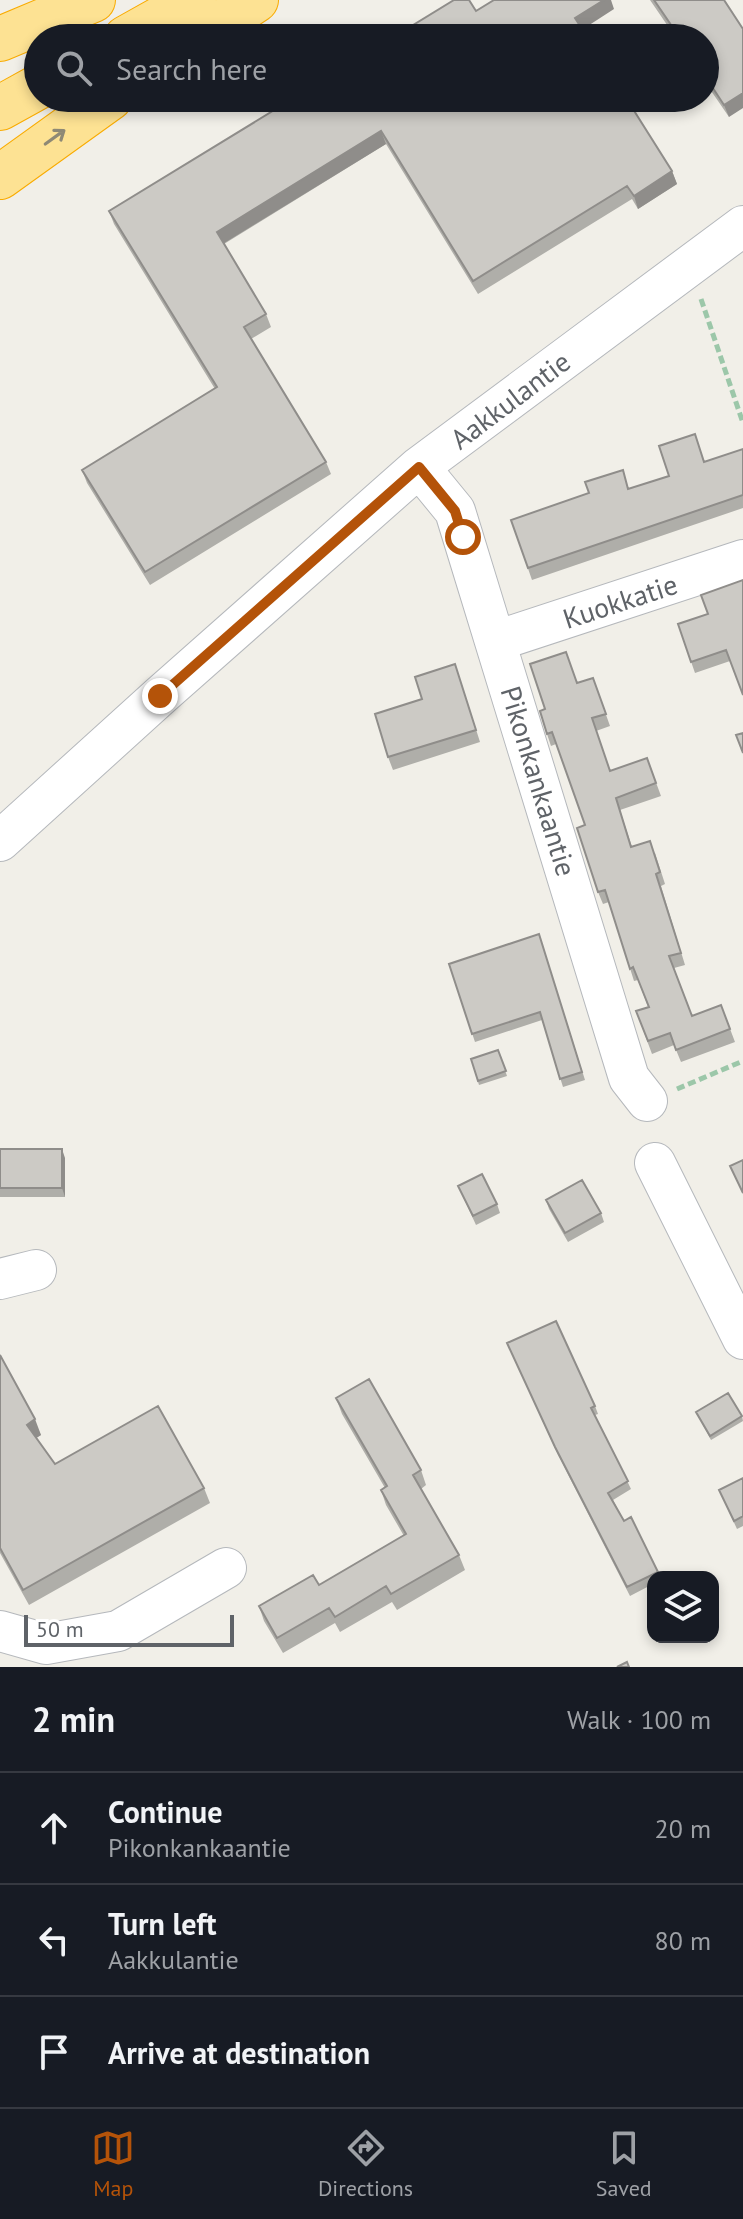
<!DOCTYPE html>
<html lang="en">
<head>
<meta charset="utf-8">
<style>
  :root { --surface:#171b24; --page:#20242c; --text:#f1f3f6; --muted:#9ea1a6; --line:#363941; --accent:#b45309 }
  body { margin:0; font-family:"PT Sans",sans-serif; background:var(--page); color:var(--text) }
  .controls { position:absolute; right:24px; bottom:24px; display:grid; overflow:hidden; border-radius:16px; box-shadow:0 4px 12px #0003 }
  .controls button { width:72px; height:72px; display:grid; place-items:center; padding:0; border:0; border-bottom:2px solid var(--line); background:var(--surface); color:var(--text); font:40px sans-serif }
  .scale { position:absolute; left:24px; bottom:20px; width:210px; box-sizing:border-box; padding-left:8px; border:4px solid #5f6368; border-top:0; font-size:22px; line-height:28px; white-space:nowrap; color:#5f6368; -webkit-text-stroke:6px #fff; paint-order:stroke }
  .stop { position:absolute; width:24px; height:24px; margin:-18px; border:6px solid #b45309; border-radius:50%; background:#fff }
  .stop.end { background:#b45309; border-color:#fff; box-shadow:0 2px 8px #0008 }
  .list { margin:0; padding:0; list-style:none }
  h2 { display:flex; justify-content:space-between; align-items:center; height:104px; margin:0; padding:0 32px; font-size:34px }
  h2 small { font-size:26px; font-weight:400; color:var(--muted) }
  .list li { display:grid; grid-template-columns:52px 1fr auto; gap:24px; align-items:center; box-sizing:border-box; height:112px; padding:0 32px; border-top:2px solid var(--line) }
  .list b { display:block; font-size:30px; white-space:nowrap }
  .list p { margin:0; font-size:26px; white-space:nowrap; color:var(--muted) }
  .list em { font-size:26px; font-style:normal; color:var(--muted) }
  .icon { flex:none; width:44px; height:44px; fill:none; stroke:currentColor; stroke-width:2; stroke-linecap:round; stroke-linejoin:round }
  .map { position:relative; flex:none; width:743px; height:1667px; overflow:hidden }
  .search { position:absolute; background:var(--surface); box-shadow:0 4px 12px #0003; left:24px; right:24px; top:24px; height:88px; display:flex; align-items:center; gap:20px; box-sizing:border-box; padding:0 28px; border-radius:44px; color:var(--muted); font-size:30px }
  .sheet { height:440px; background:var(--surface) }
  nav { display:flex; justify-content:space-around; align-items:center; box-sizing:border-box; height:112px; border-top:2px solid var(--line); background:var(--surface); font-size:22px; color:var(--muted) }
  nav a { display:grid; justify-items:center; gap:4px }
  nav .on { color:var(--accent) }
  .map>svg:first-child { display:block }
</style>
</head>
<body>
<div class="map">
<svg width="743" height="1667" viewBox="0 0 743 1667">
  <rect width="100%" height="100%" fill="#f1efe8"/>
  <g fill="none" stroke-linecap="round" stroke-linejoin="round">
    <defs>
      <path id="minor" d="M419,467l36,44 174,567 18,23
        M496,641l247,-81
        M0,841l160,-145 259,-229 324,-241
        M655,1163l88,176
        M0,1279l36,-9
        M0,1631l46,13 72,-13 108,-63"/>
      <path id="highway" d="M126,38l68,-38
        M199,38l57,-38
        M0,39l93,-39
        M0,108l38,-21
        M0,177l110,-79"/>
    </defs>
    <use href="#minor" stroke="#b5b8bc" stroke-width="42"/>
    <use href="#highway" stroke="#f9ab00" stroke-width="46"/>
    <path stroke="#9cc7a9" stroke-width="5" stroke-dasharray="8 4" stroke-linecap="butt" d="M701,299l42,124
      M677,1089l66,-28"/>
    <use href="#minor" stroke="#fff" stroke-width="40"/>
    <use href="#highway" stroke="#fde293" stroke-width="44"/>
  </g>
  <path fill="#afaea9" d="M650,0h74l5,117 -24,-35v-44h-29z
    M294,98l378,73 5,13 -39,25 -6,-10 -154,95 -92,-150 -162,100 42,70 5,13 -20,12 75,123 5,12 -181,111 -63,-102 -5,-13 133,-81 -101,-165 -5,-13z
    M743,449v59l-211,72 -21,-60 78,-27 40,-4 40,-13 36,-14z
    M743,580l-13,81 -35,12 -17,-49 30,-10z
    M459,676l21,66 -87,28 -5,-13 34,-58z
    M593,678l17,48 -14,5 14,40 37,-13 14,38 -41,14 12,37 23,6 10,31 -4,2 24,79 -11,3 18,48 29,-11 14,37 -54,20 -7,-17 -22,9 -16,-43 12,-4 -10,-27 -4,1 -25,-79 -6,2 -5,-12 -13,-67 -29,-81 -5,2 -4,-12 -2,-25 32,-26z
    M539,934l46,146 -22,7 -21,-67 -67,22 -26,-78z
    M498,1050l9,26 -28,9 -8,-26z
    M0,1149l65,9v39h-65z
    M458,1186l39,18 3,9 -24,12z
    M546,1200l55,13 3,9 -36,20 -19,-33z
    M507,1343l88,63 3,8 -3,1 36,74 -18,11 11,21 34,51 2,5h-7v7l-23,12 -72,-141z
    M0,1355l41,80 -5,3 19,26 149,24 6,15 -181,102 -29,-52z
    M336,1398l85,72 5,15 -5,4 38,66 6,15 -68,40 -5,-8 -52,30 -5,-9 -52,30 -19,-32 -5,-15 60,-21 85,-49 -18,-31 -5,-15 4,-2 -43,-74z
    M696,1412l46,4 1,5 -32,19z
    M743,1478v48l-6,3 -18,-39z"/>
  <path fill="#8f8d8a" d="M604,0h7l3,9 -34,22 -5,-13z
    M743,93v15l-14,9 -5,-12z
    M381,131l5,13 -165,101 -4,-13z
    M672,171l5,13 -39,25 -4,-13z
    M62,1149l3,9v39l-3,-9z
    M35,1419l6,16 -8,5 -6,-15z"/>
  <path fill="#cccac5" stroke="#8f8d8a" stroke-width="2" d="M454,0h15l7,11 18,-11h110l-29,18 13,20h-196z
    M654,0h70l19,29v64l-19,12 -19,-29v-38h-25z
    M294,98h332l46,73 -38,25 -7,-10 -154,95 -92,-150 -164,101 49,82 -22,13 82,135 -181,110 -63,-102 135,-83 -108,-176z
    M695,434l9,28 39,-13v46l-215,73 -17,-48 78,-27 -4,-11 38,-12 5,19 41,-13 -10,-30z
    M743,580v115l-17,-45 -35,12 -13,-38 30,-10 -7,-19z
    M566,652l11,31 16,-5 13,36 -14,4 18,53 37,-13 9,25 -40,15 15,49 19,-6 10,31 -4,2 25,79 -12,3 23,60 29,-11 9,24 -54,21 -6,-17 -22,8 -12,-30 13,-4 -16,-40 -3,2 -25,-79 -7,2 -21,-64 8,-3 -33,-93 -5,2 -7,-23 5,-2 -15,-45z
    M455,664l21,66 -88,27 -13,-43 47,-15 -7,-22z
    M743,733v20l-7,-18z
    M539,934l43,138 -22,7 -20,-67 -68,22 -23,-70z
    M498,1050l8,21 -28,10 -7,-22z
    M0,1149h62v39h-62z
    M743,1160v33l-13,-27z
    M482,1174l15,30 -24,12 -15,-30z
    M582,1180l19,33 -36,20 -19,-33z
    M556,1321l39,85 -4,2 37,73 -20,12 16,28 7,-4 27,55 -31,15 -72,-140 -48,-104z
    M0,1355l35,64 -8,6 28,39 103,-58 46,82 -181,102 -23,-42z
    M369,1379l52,91 -8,5 46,80 -68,39 -5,-8 -51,31 -6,-9 -52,30 -18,-32 54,-31 6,10 87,-51 -25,-44 6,-4 -51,-88z
    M728,1393l14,23 -32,20 -14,-24z
    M743,1478v38l-9,5 -15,-31z
    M627,1662l2,5h-12z"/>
  <defs><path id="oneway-shaft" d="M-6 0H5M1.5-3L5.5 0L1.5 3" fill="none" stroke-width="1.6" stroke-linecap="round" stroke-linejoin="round" transform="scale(2)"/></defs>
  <use stroke="#8e8975" href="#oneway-shaft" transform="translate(55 137) rotate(-36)"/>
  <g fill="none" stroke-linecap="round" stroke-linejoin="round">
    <path stroke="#b45309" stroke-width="10" d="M160,696l259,-229 36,44 8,26"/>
  </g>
  <g text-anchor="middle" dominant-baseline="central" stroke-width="7" stroke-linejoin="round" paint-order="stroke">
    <g font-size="28" fill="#5f6368" stroke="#fff">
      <text transform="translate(510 400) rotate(-37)">Aakkulantie</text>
      <text transform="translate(620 601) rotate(-18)">Kuokkatie</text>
      <text transform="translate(539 781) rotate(73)">Pikonkankaantie</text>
    </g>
  </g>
</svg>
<div class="controls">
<button><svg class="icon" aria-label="layers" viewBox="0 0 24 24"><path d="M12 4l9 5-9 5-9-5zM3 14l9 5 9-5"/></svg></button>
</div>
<div class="scale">50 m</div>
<div class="stop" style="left:463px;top:537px"></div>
<div class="stop end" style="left:160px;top:696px"></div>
<div class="search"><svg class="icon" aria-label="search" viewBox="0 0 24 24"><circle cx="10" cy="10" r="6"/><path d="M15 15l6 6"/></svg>Search here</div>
</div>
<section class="sheet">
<h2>2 min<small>Walk · 100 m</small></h2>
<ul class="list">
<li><svg class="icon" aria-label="ahead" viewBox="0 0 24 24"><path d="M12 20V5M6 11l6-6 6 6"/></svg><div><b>Continue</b><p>Pikonkankaantie</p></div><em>20 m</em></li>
<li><svg class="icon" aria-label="left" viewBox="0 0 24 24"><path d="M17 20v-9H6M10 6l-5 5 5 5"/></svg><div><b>Turn left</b><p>Aakkulantie</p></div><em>80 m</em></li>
<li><svg class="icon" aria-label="arrive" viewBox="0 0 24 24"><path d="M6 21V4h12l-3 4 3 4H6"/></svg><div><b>Arrive at destination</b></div></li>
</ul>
</section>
<nav>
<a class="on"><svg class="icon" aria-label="map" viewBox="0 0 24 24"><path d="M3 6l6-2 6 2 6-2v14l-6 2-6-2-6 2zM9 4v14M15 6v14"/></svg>Map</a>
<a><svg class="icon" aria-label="directions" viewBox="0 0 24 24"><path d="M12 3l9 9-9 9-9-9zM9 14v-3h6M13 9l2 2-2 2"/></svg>Directions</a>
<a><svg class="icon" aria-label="saved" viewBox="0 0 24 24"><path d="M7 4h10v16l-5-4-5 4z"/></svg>Saved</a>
</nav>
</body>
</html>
